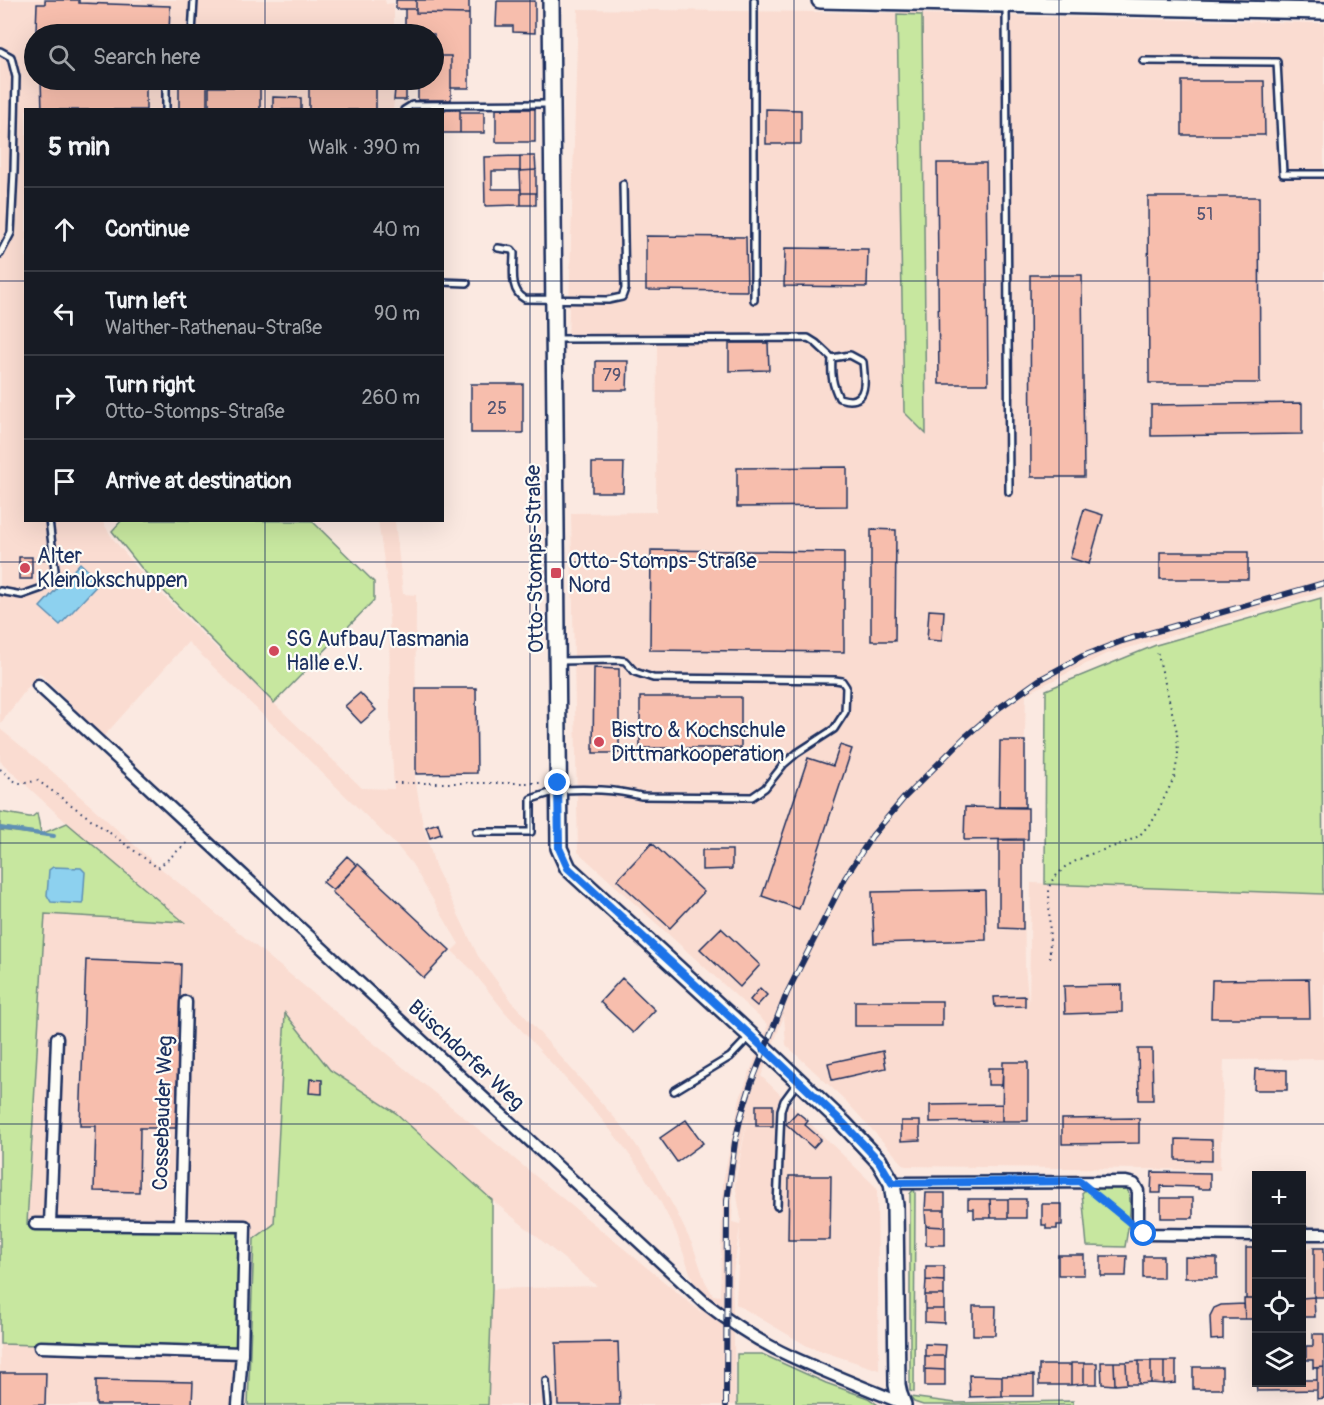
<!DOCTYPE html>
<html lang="en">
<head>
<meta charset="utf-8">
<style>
  :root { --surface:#171b24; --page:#242831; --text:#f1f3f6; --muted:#9ea1a6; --line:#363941 }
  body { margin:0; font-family:Pangolin,sans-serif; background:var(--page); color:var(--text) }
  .controls { position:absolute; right:18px; bottom:18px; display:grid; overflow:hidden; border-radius:0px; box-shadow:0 6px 24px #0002 }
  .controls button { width:54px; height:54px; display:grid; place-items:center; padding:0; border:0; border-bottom:2px solid var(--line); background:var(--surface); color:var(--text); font:30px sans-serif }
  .stop { position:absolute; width:18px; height:18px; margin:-14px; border:4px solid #1a73e8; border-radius:50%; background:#fff }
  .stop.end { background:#1a73e8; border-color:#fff; box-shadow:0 2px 6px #0008 }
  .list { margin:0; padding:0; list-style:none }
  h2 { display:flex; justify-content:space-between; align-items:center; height:78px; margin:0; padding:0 24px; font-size:26px }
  h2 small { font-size:20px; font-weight:400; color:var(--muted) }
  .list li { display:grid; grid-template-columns:39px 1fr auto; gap:18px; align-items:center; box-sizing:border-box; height:84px; padding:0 24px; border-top:2px solid var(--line) }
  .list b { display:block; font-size:22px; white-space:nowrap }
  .list p { margin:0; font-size:20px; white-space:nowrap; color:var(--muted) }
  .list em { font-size:20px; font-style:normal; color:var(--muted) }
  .icon { flex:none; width:33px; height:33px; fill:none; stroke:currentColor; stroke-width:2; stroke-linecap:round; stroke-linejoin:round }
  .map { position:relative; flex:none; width:1324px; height:1405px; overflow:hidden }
  .search { position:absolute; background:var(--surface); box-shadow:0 6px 24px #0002; left:24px; top:24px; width:420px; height:66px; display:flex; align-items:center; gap:15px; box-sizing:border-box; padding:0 21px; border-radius:33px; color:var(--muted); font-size:22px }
  .panel { position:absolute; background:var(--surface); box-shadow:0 6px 24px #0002; left:24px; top:108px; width:420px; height:414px; border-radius:0px }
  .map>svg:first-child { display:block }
</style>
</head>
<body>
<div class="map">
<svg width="1324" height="1405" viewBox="0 0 1324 1405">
  <rect width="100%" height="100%" fill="#fbe9e1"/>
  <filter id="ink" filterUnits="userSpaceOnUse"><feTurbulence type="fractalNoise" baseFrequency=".0167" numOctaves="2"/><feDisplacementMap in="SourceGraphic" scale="12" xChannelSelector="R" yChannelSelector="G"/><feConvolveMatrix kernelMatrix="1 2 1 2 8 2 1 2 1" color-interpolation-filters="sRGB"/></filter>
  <g filter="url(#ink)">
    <path fill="#fadcd1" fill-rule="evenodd" d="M0,0h385l1,4 8,-1v31h-360v46h360v20l-1,10h-367v410l76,1 11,18 32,38 54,54 163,157 32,1 -4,-75 -1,-119 -11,-74h17l8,73 13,1 -1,182 7,43 13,46 43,90 36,48 114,129 24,36 23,40 18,37 12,35 8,14 7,1 3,-114 17,-84 28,-73 -190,-173 -7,-339 86,-1h-1l1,-169 -89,-1 10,-333 322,4 1,-13h18v14l405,9v568l-220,64 -78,39 -3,113 2,160 4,38 2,-122 293,8v168l-100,1 -4,110 -315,-4 -60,-66 -59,-55 -2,-29 -23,60 116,112 2,182 -70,-23 -73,-43 4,-77 -8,53 4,125h-248l4,-116 105,-3 -105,-86 -97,-87 -65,-43 -44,-56 -12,210 -20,14 -8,2 1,-16 -219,-2 17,-308 138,8 -116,-99 -67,-62v-32l46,37 112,100 543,446 -8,-31 -17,-49 -16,-31 -19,-30 -20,-28 -27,-33 -89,-98 -34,-43 -19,-18 7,-7 -47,-80 -15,-18 -209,-204 -85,95 -64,-64 -39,51zM750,1106l-15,78 6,35 -1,5 -8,-2 1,-36z
      M0,1224l243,18 -10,163h-233z
      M1302,1248h22v49h-22z"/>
    <path fill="#c7e79f" stroke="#718b7e" stroke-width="1.5" d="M897,14l25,1 4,419 -22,-22z
      M122,520l190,1 62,61v18l-100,103 -131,-133 -31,-39z
      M1321,598l2,296 -278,-10 1,-194 110,-45z
      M0,812l29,5h3l5,-4 4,20 -41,-6z
      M67,823l117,99 -139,-8 -18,310 216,4 -3,122 -240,-6v-514l39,5z
      M285,1013l45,57 66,43 96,87v89l-4,116h-240l6,-166 20,-15z
      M1088,1187l38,1c9,11 1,45 -1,59l-38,-1 -5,-53z
      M914,1189l1,4 -1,199 -4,-1v-197z
      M737,1354h25l64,29 42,15 10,7h-141z
      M910,1397l46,6 117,-2v4h-150l-9,-3z"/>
    <path fill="#8dd1ef" stroke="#5f90b5" stroke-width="1.5" d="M80,563l20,19 -40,43 -20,-18z
      M53,867l28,1 4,4 -2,29 -1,3 -31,-2 -4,-7 2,-25z"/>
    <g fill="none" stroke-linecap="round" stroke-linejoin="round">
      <path stroke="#5f90b5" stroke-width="4" d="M0,828l54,8"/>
    </g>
    <path fill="#f7bead" stroke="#1b2f5e" stroke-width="1.5" d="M45,0h34v3l91,3 -1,28 -133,-3 1,-27h8z
      M396,0h20v9h-20z
      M416,0h53v14l-53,-1z
      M497,1h38v32l-22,-1v-6h-17z
      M405,9h11v4l53,1v74h-18v-32h-17v-22h-32v-5h3z
      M434,56h17v44h-33v-12h-9v-8h25z
      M41,80h105v30h-104z
      M179,80l28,1v29h-28z
      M309,80h67v30h-67z
      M1182,81h82l1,54h-83z
      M209,87h51v23h-51z
      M395,89h11v11h-12z
      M273,97l28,1v12h-28z
      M496,109h39v33h-39z
      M766,109l35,1v34h-35z
      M442,110h18v23h-18z
      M460,112h24v21h-24z
      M520,156h15l1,14 -16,1z
      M520,156v15h-28v18h29v16l-36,1 -1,-49z
      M937,163h49l2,221h-49z
      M536,170v23h-15l-1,-22z
      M521,193h15v12h-15z
      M1148,197h111l1,186h-111z
      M646,236l100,1 1,54 -101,-1z
      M785,248l83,1 -1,38 -83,-1z
      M1030,275h52l2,202h-53z
      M729,343h39l1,27 -40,1z
      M596,361h32l-1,29h-31z
      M471,384h52v49h-52z
      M1302,403v31l-151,2v-31z
      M592,463h32l-1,29h-31z
      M847,467v39l-110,1v-39z
      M1084,509l19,6 -14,49 -19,-6z
      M871,529l25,1 -1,111h-24z
      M651,550l193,2v100l-194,-2z
      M1160,552h88v27h-88z
      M19,557h13v22h-13z
      M929,610l15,1 -2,30 -15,-1z
      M594,668l25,1v84h-26z
      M416,688h60l1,85 -61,1z
      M360,693l16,17 -15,13 -16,-17z
      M640,697h101v51h-101z
      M1000,741h25v66h-26z
      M840,745l12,4 -53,160 -37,-13 46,-138 25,8z
      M965,807l63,1v31l-64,1z
      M438,823l3,11 -11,4 -4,-11z
      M999,840h24v89l-24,-1z
      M652,843l52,49 -34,36 -53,-48z
      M702,850h30v19l-30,1z
      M347,856l10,9 -24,25 -10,-8z
      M358,864l92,86 -26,28 -92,-86z
      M985,890l1,50 -112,3 -2,-51z
      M721,928l39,37 -20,22 -40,-38z
      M86,960l95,4 -5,164h-36l-1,64 -45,-1 2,-65h-16z
      M622,978l33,32 -22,23 -33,-31z
      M1309,979l1,39h-99l1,-38z
      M1122,985v27l-57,2 -1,-28z
      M760,988l7,7 -10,11 -7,-6z
      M1025,996v10l-30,1 -1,-10z
      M855,1001h87v25h-87z
      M1138,1049h14l1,51h-14z
      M883,1051l3,17 -54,12 -4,-17z
      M1003,1062h25v59h-26z
      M988,1068h15l-1,17h-14z
      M1255,1069l32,1v20h-33z
      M310,1079l12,1v14l-13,-1z
      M1002,1104v17l-72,1v-17z
      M756,1105h17v21h-17z
      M797,1112l11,9 -3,4 16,14 -8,9 -27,-24z
      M1139,1118v25l-77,1v-25z
      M686,1120l17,23 -26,19 -17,-24z
      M901,1121h19v19l-19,1z
      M1176,1139l36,1v21l-36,-1z
      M1152,1172l58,1v16h-12v-2l-37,-1v7h-10z
      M789,1176h42l-1,64h-42z
      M926,1193h19v17h-20z
      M1161,1198h32v20h-32z
      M968,1199h22l1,19h-17v-9h-6z
      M990,1199h18v19h-17z
      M1008,1199h18v19h-18z
      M1042,1204h20v21h-5v4h-11v-4h-4z
      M925,1210h20v17l-19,-1z
      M926,1226l19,1v18h-19z
      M1246,1248h10v51h-10z
      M1314,1248h10v49h-10z
      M1058,1255h26v20h-26z
      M1101,1256h26l-1,20h-25z
      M1143,1256h20v22h-20z
      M1185,1257l32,1v20h-32z
      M926,1266h18v15l-18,-1z
      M926,1280l18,1v14h-19z
      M925,1295h19v14h-19z
      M1314,1297l1,20h-13v-19z
      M1244,1299h12v20h-11z
      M1244,1304l1,15h-22v20l-12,1 -1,-24 4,-8 7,-3z
      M973,1306h23l-1,29h-22z
      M925,1309h19v14l-19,-1z
      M1313,1334h11v33l-11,1v-8h-7v-14h7z
      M618,1342l2,63h-62l-2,-62z
      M925,1344l21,1 -1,11h-20z
      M925,1356h20v14l-20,-1z
      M1139,1361v23h-12l-1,-22z
      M1139,1361h12v22l-12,1z
      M1151,1361h13v23l-13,-1z
      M1164,1361h12v22l-12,1z
      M1101,1362h13l1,23 -13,-1z
      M1114,1362h12l1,22 -12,1z
      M1071,1363h13v21l-13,1z
      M1084,1363h13v21h-13z
      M1039,1365h32v20h-32z
      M1193,1367h29v22h-29z
      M1324,1367v31l-7,1v-31z
      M925,1369l20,1v16h-20z
      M0,1373h46l-1,32h-45z
      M969,1375l33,1v20l-32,1z
      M1034,1375v21h-32v-20z
      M96,1380l97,2 -1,23h-96z
      M1302,1380h15v10l-60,1 -1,-10v1h46z"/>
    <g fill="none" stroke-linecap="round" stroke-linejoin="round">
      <defs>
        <path id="lane" d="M1006,6l3,486
          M192,34l2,-34
          M0,51l11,6 5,20 -2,94 -3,62 -11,21
          M1143,61l134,1 6,112h41
          M166,110v-30
          M404,110l8,-5 138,-1
          M498,248l14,2 2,3c0,15 -5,38 11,46l83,1 14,-3 3,-8 -2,-105
          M442,282l25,1
          M754,300v-300
          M556,339l252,-1 8,5 16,15c-1,16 0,26 7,40 4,1 7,2 11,2 19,0 14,-26 13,-38l-13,-7 -18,3
          M0,591l22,4 20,-7 13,-18 -6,-50
          M559,661l59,-1 7,1 10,11 18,6 182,2 7,1 4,6 -1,25 -11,17 -37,24 -13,11 -19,24 -13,9 -111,-1c-27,-7 -53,-7 -81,-6
          M476,832h55v-33l19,-6 7,2
          M674,1091l56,-34 20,-21
          M777,1206l4,-96 3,-9 14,-19
          M546,1381l2,24"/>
        <path id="street" d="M38,685l666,617c27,21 55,40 86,54 37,17 75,32 112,47
          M892,1183l234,-1 8,2 4,7v39l6,4 112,1
          M35,1224l210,2 -3,127 -4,52
          M50,1224l7,-186
          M180,1225l6,-223
          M1302,1234h22
          M40,1347l202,6"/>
        <path id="secondary" d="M551,0l8,848 9,20 182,167 93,88 36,38 13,22 3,22 2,180 2,9 4,11
          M820,0l504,11"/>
      </defs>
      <use href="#lane" stroke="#1b2f5e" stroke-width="10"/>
      <use href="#street" stroke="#1b2f5e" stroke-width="15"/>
      <use href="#secondary" stroke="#1b2f5e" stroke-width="20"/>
      <path stroke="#1b2f5e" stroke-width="2" stroke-dasharray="1.5 4.5" stroke-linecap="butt" d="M0,769c16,13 16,18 37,11l121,88 31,-27
        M394,783h149
        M1050,958l-1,-71 4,-8 12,-12 20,-11 39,-13 15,-7 15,-17 20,-41 4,-22 -1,-24 -20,-81
        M1095,1194l30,26"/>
      <use href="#lane" stroke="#fdfcf7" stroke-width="5"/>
      <use href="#street" stroke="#fdfcf7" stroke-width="10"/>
      <use href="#secondary" stroke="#fdfcf7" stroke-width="15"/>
      <defs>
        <path id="rail" d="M726,1405l1,-204 8,-59 6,-26 10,-32 36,-91 58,-115 27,-42 32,-38 61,-61 34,-29 40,-28 44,-24 39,-15 202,-58"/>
      </defs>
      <use href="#rail" stroke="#1b2f5e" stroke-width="6"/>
      <use href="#rail" stroke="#fdfcf7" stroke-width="4" stroke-dasharray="11" stroke-linecap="butt"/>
    </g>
  </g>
  <g fill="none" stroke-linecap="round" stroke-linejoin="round" filter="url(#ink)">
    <path stroke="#1a73e8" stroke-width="8" d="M558,783l1,65 9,20 182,167 93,88 36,38 13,22 187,-2 65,53"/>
  </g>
  <path fill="none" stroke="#1b2f5e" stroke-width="1.5" stroke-opacity="0.55" d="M265,0v34M530,0v1405M794,0v1405M1059,0v1405M265,80v30M0,281h26M442,281h882M265,520v885M0,562h1324M0,843h1324M0,1124h1324"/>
  <g fill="#d1495b" stroke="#fdfcf7" stroke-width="2">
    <circle cx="25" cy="568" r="6"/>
    <rect x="550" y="567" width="12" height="12" rx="3"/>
    <circle cx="274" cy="651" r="6"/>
    <circle cx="599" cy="742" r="6"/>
  </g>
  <g text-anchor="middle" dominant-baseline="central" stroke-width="4.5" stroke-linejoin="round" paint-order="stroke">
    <g font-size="18" fill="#525372">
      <text x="1205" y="214">51</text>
      <text x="612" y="375">79</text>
      <text x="497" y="408">25</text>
    </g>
    <g font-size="21" fill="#1b2f5e" stroke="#fdfcf7" text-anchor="start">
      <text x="37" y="556">Alter<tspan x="37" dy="24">Kleinlokschuppen</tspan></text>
      <text x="568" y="561">Otto-Stomps-Straße<tspan x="568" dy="24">Nord</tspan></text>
      <text x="286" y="639">SG Aufbau/Tasmania<tspan x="286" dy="24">Halle e.V.</tspan></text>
      <text x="611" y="730">Bistro &amp; Kochschule<tspan x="611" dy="24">Dittmarkooperation</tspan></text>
    </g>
    <g font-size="21" fill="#1b2f5e" stroke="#fdfcf7">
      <text transform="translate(535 559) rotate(-91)">Otto-Stomps-Straße</text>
      <text transform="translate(466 1055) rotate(43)">Büschdorfer Weg</text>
      <text transform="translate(163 1113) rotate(-88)">Cossebauder Weg</text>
    </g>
  </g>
</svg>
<div class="controls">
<button>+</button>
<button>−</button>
<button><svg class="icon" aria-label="locate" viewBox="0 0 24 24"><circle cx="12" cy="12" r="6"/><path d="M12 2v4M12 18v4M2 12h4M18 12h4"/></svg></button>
<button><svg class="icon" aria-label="layers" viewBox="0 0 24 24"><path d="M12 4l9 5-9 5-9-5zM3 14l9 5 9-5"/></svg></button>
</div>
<div class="stop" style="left:1144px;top:1234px"></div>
<div class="stop end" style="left:558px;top:783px"></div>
<div class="search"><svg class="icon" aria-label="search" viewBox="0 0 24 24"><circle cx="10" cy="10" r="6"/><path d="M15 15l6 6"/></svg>Search here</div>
<section class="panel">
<h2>5 min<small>Walk · 390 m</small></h2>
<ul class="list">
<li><svg class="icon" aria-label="ahead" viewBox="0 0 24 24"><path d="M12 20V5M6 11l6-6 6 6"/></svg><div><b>Continue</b></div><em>40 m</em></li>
<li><svg class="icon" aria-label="left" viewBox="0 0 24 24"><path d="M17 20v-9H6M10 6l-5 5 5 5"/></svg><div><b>Turn left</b><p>Walther-Rathenau-Straße</p></div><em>90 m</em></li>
<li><svg class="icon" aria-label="right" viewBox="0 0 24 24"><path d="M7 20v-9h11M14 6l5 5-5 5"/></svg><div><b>Turn right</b><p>Otto-Stomps-Straße</p></div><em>260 m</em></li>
<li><svg class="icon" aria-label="arrive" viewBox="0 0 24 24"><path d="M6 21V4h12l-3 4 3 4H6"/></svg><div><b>Arrive at destination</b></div></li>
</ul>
</section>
</div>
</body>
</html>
